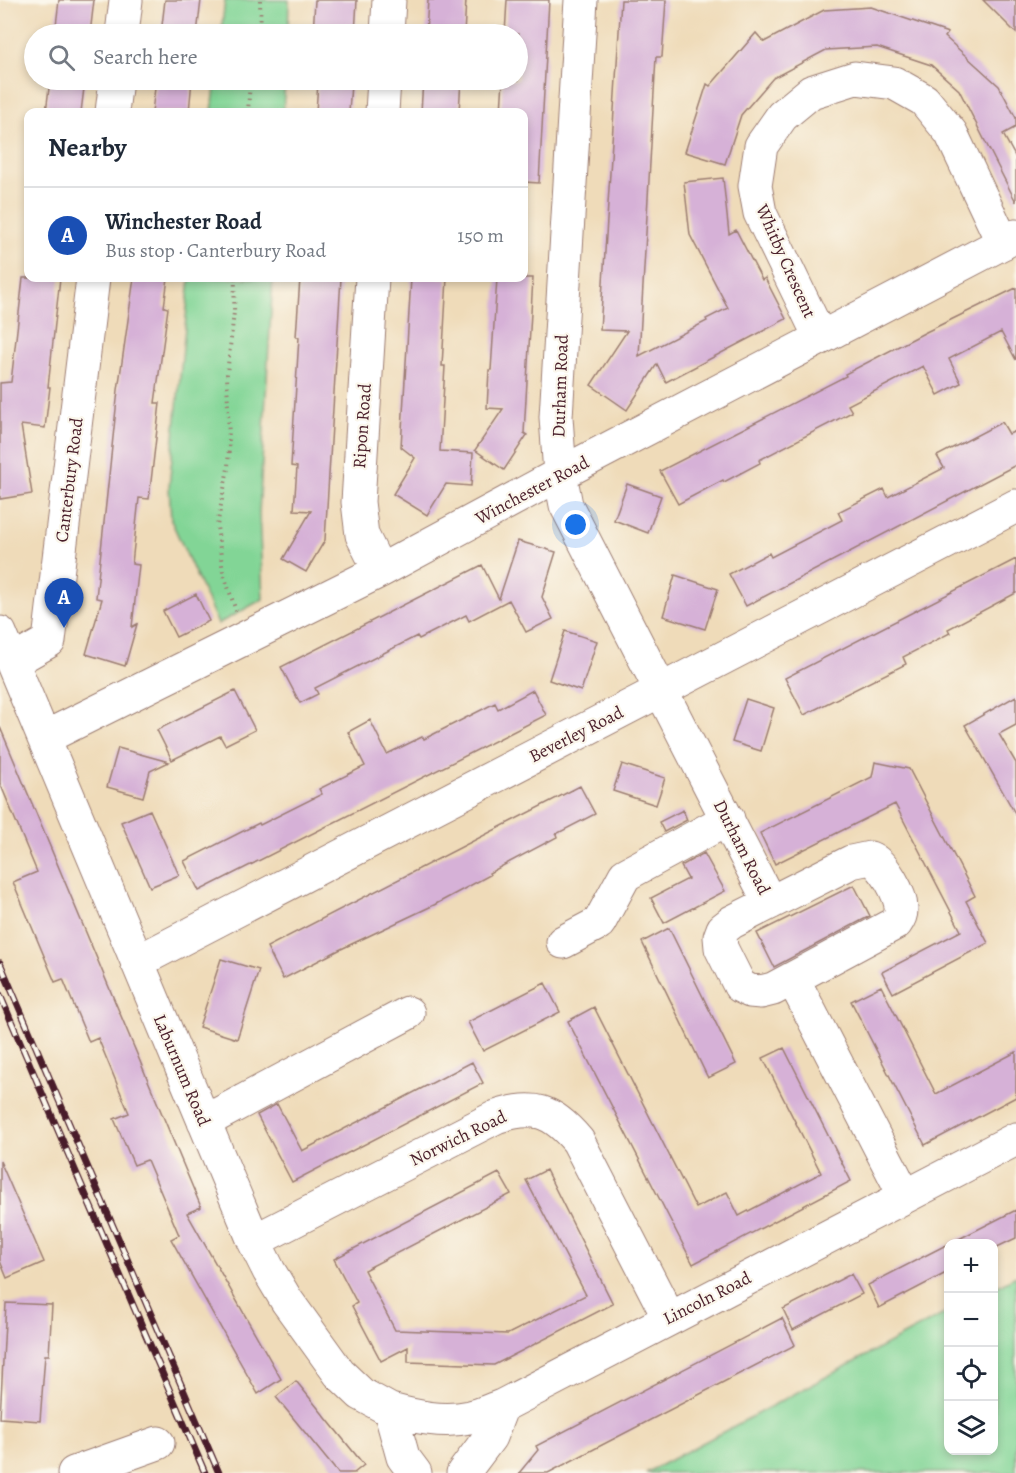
<!DOCTYPE html>
<html lang="en">
<head>
<meta charset="utf-8">
<style>
  :root { --surface:#fff; --page:#f6f6f7; --text:#1f2937; --muted:#747a83; --line:#e0e1e3; --accent:#111827 }
  body { margin:0; font-family:Alegreya,serif; background:var(--page); color:var(--text) }
  .controls { position:absolute; right:18px; bottom:18px; display:grid; overflow:hidden; border-radius:12px; box-shadow:0 3px 9px #0003 }
  .controls button { width:54px; height:54px; display:grid; place-items:center; padding:0; border:0; border-bottom:2px solid var(--line); background:var(--surface); color:var(--text); font:30px sans-serif }
  .you { position:absolute; left:576px; top:525px; width:21px; height:21px; margin:-15px; border:4px solid #fff; border-radius:50%; background:#1a73e8; box-shadow:0 0 0 9px #1a73e833 }
  .badge { display:grid; place-items:center; width:39px; height:39px; border-radius:50%; background:var(--accent); color:#fff; font-size:20px; font-weight:700 }
  .pin { position:absolute; translate:-50% -50px; filter:drop-shadow(0 2px 3px #0008) }
  .pin::after { content:''; position:absolute; top:32px; width:21px; height:18px; background:inherit; clip-path:polygon(0 0,100% 0,50% 100%) }
  .list { margin:0; padding:0; list-style:none }
  h2 { display:flex; justify-content:space-between; align-items:center; height:78px; margin:0; padding:0 24px; font-size:26px }
  h2 small { font-size:20px; font-weight:400; color:var(--muted) }
  .list li { display:grid; grid-template-columns:39px 1fr auto; gap:18px; align-items:center; box-sizing:border-box; height:96px; padding:0 24px; border-top:2px solid var(--line) }
  .list b { display:block; font-size:22px; white-space:nowrap }
  .list p { margin:0; font-size:20px; white-space:nowrap; color:var(--muted) }
  .list em { font-size:20px; font-style:normal; color:var(--muted) }
  .icon { flex:none; width:33px; height:33px; fill:none; stroke:currentColor; stroke-width:2; stroke-linecap:round; stroke-linejoin:round }
  .map { position:relative; flex:none; width:1016px; height:1473px; overflow:hidden }
  .search { position:absolute; background:var(--surface); box-shadow:0 3px 9px #0003; left:24px; top:24px; width:504px; height:66px; display:flex; align-items:center; gap:15px; box-sizing:border-box; padding:0 21px; border-radius:33px; color:var(--muted); font-size:22px }
  .panel { position:absolute; background:var(--surface); box-shadow:0 3px 9px #0003; left:24px; top:108px; width:504px; height:174px; border-radius:12px }
  .map>svg:first-child { display:block }
</style>
</head>
<body>
<div class="map">
<svg width="1016" height="1473" viewBox="0 0 1016 1473">
  <rect width="100%" height="100%" fill="#fbf7ec"/>
  <filter id="ink" filterUnits="userSpaceOnUse"><feTurbulence type="fractalNoise" baseFrequency=".0167" numOctaves="2"/><feDisplacementMap in="SourceGraphic" scale="12" xChannelSelector="R" yChannelSelector="G"/><feConvolveMatrix kernelMatrix="1 2 1 2 8 2 1 2 1" color-interpolation-filters="sRGB"/></filter>
  <filter id="wash" filterUnits="userSpaceOnUse"><feTurbulence type="fractalNoise" baseFrequency=".008" numOctaves="4" result="noise"/><feDisplacementMap in="SourceGraphic" scale="24" xChannelSelector="R" yChannelSelector="G"/><feGaussianBlur stdDeviation="1.35" result="paint"/><feColorMatrix in="noise" values="0 0 0 0 0 0 0 0 0 0 0 0 0 0 0 0 0 1.4 0 .05"/><feComposite in="paint" operator="in"/></filter>
  <g filter="url(#wash)">
    <rect width="100%" height="100%" fill="#efdbb9"/>
    <path fill="#82d596" stroke="#667a60" stroke-width="1.5" d="M225,0h64l-1,34h-67z
      M216,80h69l-2,32h-71z
      M190,278h83l-14,235 4,86 -45,25 -47,-104 -2,-33z
      M1016,1276v197h-370l302,-161v138h46v-162z"/>
    <g id="blocks">
      <path fill="#d6b1d7" d="M59,0h35l-4,34h-35z
        M165,0h36l-4,34h-36z
        M315,0h42l-2,34h-42z
        M428,0h38l-2,34h-38z
        M507,0h42l-10,183 -15,-1v-70h-23l2,-32h15v-46h-13z
        M621,0h45l-4,57h-6l-17,299 68,-35 -1,-2 22,-11 -38,-73 -6,-53 39,-4 6,56 7,-4 26,50 3,-2 21,41 -120,63 -9,-18 -30,46 -36,-25 36,-54 -27,-1z
        M983,0h33v33z
        M871,7l77,26 -3,4 54,49 17,32v9l-13,7 13,24v44l-57,-112 -28,-25 -54,-18 -51,3 -53,28 -32,37 -16,49 -40,-12 22,-68 3,2 46,-53 8,9 60,-32z
        M50,80h35l-4,32h-35z
        M156,80h36l-3,32h-37z
        M423,80h38l-2,32h-38z
        M318,82l33,2 -2,28h-33z
        M23,278h37l-12,109h2l-5,41 -24,-3 11,69 -32,5v-116l11,-1z
        M134,278h34l-4,29 4,1 -13,95h5l-11,96 -10,-1 -7,66 7,1 -7,62 5,-3 -12,42 -39,-12 16,-55 -6,-1 22,-208z
        M300,278h41l-16,262 -19,32 -23,-13 28,-48 -17,-1 3,-43 -6,-1 8,-129h-3z
        M411,278h36l-5,88h3l-5,85 33,2 -2,33 -25,-2 -19,31 -34,-21 22,-36 -14,-11z
        M497,278h36l-9,155 3,2 -23,35 -29,-20 28,-41 -16,-1 2,-38h2z
        M1016,288v72l-15,-28 -52,27 12,24 -23,12 -15,-29 -75,39 4,7 -93,48 1,3 -36,19 -1,-2 -45,24 -18,-33 186,-95 -1,-2 81,-42z
        M1002,422l7,12 7,-3v34l-270,141 -17,-32 40,-21 2,4 71,-37 -4,-8 46,-23 4,8 56,-29 -7,-12z
        M627,484l34,12 -13,37 -34,-13z
        M518,541l38,11 -14,45 11,22 -27,13 -17,-32 -40,21 -3,-6 -47,24 -2,-3 -102,52 3,6 -18,9 -19,-36 201,-102 17,34z
        M1016,559v34l-68,36 2,4 -47,24 3,7 -102,51 -19,-37z
        M675,575l43,14 -13,40 -42,-13z
        M196,594l13,27 -33,16 -13,-26z
        M565,631l32,10 -16,50 -32,-11z
        M533,690l13,25 -347,176 -15,-30 75,-38 1,2 62,-31 -3,-5 46,-23 -17,-34 22,-12 17,34 35,-17 2,2 71,-36 3,6z
        M235,691l20,39 -30,15 -5,-9 -48,24 -15,-30z
        M1016,696v29l-17,9 17,29v52l-51,-90z
        M746,699l28,9 -13,43 -29,-9z
        M0,727l201,480 -14,6 94,166 -23,15 -87,-155 8,-4 -32,-75 -13,5 -20,-46 15,-6 -31,-75 -9,4 -26,-63 -8,3 -42,-100 24,-10 -37,-89z
        M118,748l51,14 -19,9 -7,26 -36,-10z
        M875,762l34,7 66,127 -9,5 22,42 -95,50 -11,-21 79,-41 -66,-127 -120,60 -15,-31 112,-56z
        M622,764l43,14 -9,27 -43,-14z
        M580,786l15,28 -39,20 1,3 -68,36 1,2 -56,30 -95,45 -56,29 -16,-32z
        M150,810l29,65 -29,12 -29,-65z
        M683,810l4,10 -23,12 -5,-10z
        M704,853l21,38 -61,32 -13,-25 37,-19 -7,-13z
        M854,885l16,31 -96,51 -17,-34z
        M669,928l67,136 -28,14 -66,-136z
        M221,959l38,11 -22,69 -38,-12z
        M545,983l15,29 -77,39 -15,-29z
        M881,986l55,108 80,-42v45l-91,48 -74,-144z
        M594,1007l102,201 31,-16 12,24 82,-43 -58,-115 21,-10 67,133 -158,83 -125,-243z
        M472,1062l11,21 -191,99 -35,-67 20,-11 25,47z
        M0,1161l44,101 -37,16 -7,-17z
        M546,1170l67,134 -119,61 -86,-3v-15l-27,14 -29,-55 5,-3 -23,-44 165,-86 12,21 -147,76 31,60 113,4 78,-39 -60,-115z
        M1016,1210v28l-23,11v-5h-44z
        M948,1244v28l-69,36 -11,-23z
        M851,1274l11,20 -69,36 -10,-21z
        M6,1303l46,2 -3,50h-4l-5,66 -40,-3z
        M782,1318l13,27 -247,128h-29l19,-23 -2,-4z
        M296,1381l68,84 -10,8h-16l-62,-76z"/>
    </g>
  </g>
  <g filter="url(#ink)">
    <use href="#blocks" fill-opacity="0" stroke="#9c7d72" stroke-width="1.5"/>
    <g fill="none" stroke-linecap="round" stroke-linejoin="round">
      <defs>
        <path id="minor" d="M581,0l-25,417 4,57 6,31 204,398
          M122,34l4,-34
          M387,34l2,-34
          M112,112l4,-32
          M382,112l2,-32
          M372,278l-14,224 4,33 18,36
          M820,337l-60,-124 -5,-27 6,-40 21,-30 29,-24 44,-14 39,5 30,17 27,33 52,110
          M0,633l254,608 15,30 18,30 52,72 22,21 29,16 13,47 12,16
          M12,662l37,-21 44,-363
          M44,738l336,-167 180,-97 456,-238
          M870,858c13,5 32,37 31,52 0,5 -2,9 -5,13l-123,66 -12,3 -11,-1 -10,-5 -19,-38 -1,-11 3,-8 9,-7 119,-60z
          M563,942l36,-19 26,-48 103,-56
          M137,962l879,-456
          M793,979l112,217
          M204,1122l204,-109
          M254,1241l242,-124c38,-13 56,-7 82,24l91,177
          M390,1410c26,7 53,13 80,7 11,-2 22,-8 32,-11l514,-267
          M74,1473l84,-30
          M463,1473l27,-36 12,-31"/>
      </defs>
      <use href="#minor" stroke="#9c7d72" stroke-width="35"/>
      <path stroke="#9c7d72" stroke-width="4" stroke-dasharray="1.5 4.5" stroke-linecap="butt" d="M260,0l1,34
        M248,112l2,-32
        M235,278l-1,34 -7,62 2,70 -1,24 -11,58 6,46 13,39"/>
      <use href="#minor" stroke="#fff" stroke-width="33"/>
      <defs>
        <path id="rail" d="M0,963l219,510
          M0,995l205,478"/>
      </defs>
      <use href="#rail" stroke="#4a1f2b" stroke-width="7"/>
      <use href="#rail" stroke="#fbf7ec" stroke-width="4.5" stroke-dasharray="14" stroke-linecap="butt"/>
    </g>
  </g>
  <g text-anchor="middle" dominant-baseline="central" stroke-width="4.5" stroke-linejoin="round" paint-order="stroke">
    <g font-size="18" fill="#4a1f2b" stroke="#fbf7ec">
      <text transform="translate(786 261) rotate(66)">Whitby Crescent</text>
      <text transform="translate(560 386) rotate(-88)">Durham Road</text>
      <text transform="translate(362 426) rotate(-86)">Ripon Road</text>
      <text transform="translate(69 480) rotate(-83)">Canterbury Road</text>
      <text transform="translate(532 490) rotate(-28)">Winchester Road</text>
      <text transform="translate(576 734) rotate(-27)">Beverley Road</text>
      <text transform="translate(742 847) rotate(63)">Durham Road</text>
      <text transform="translate(182 1070) rotate(67)">Laburnum Road</text>
      <text transform="translate(458 1138) rotate(-26)">Norwich Road</text>
      <text transform="translate(707 1298) rotate(-27)">Lincoln Road</text>
    </g>
  </g>
</svg>
<div class="controls">
<button>+</button>
<button>−</button>
<button><svg class="icon" aria-label="locate" viewBox="0 0 24 24"><circle cx="12" cy="12" r="6"/><path d="M12 2v4M12 18v4M2 12h4M18 12h4"/></svg></button>
<button><svg class="icon" aria-label="layers" viewBox="0 0 24 24"><path d="M12 4l9 5-9 5-9-5zM3 14l9 5 9-5"/></svg></button>
</div>
<div class="you"></div>
<div class="pin badge" style="left:64px;top:628px;background:#1a4fb4">A</div>
<div class="search"><svg class="icon" aria-label="search" viewBox="0 0 24 24"><circle cx="10" cy="10" r="6"/><path d="M15 15l6 6"/></svg>Search here</div>
<section class="panel">
<h2>Nearby<small></small></h2>
<ul class="list">
<li><span class="badge" style="background:#1a4fb4">A</span><div><b>Winchester Road</b><p>Bus stop · Canterbury Road</p></div><em>150 m</em></li>
</ul>
</section>
</div>
</body>
</html>
